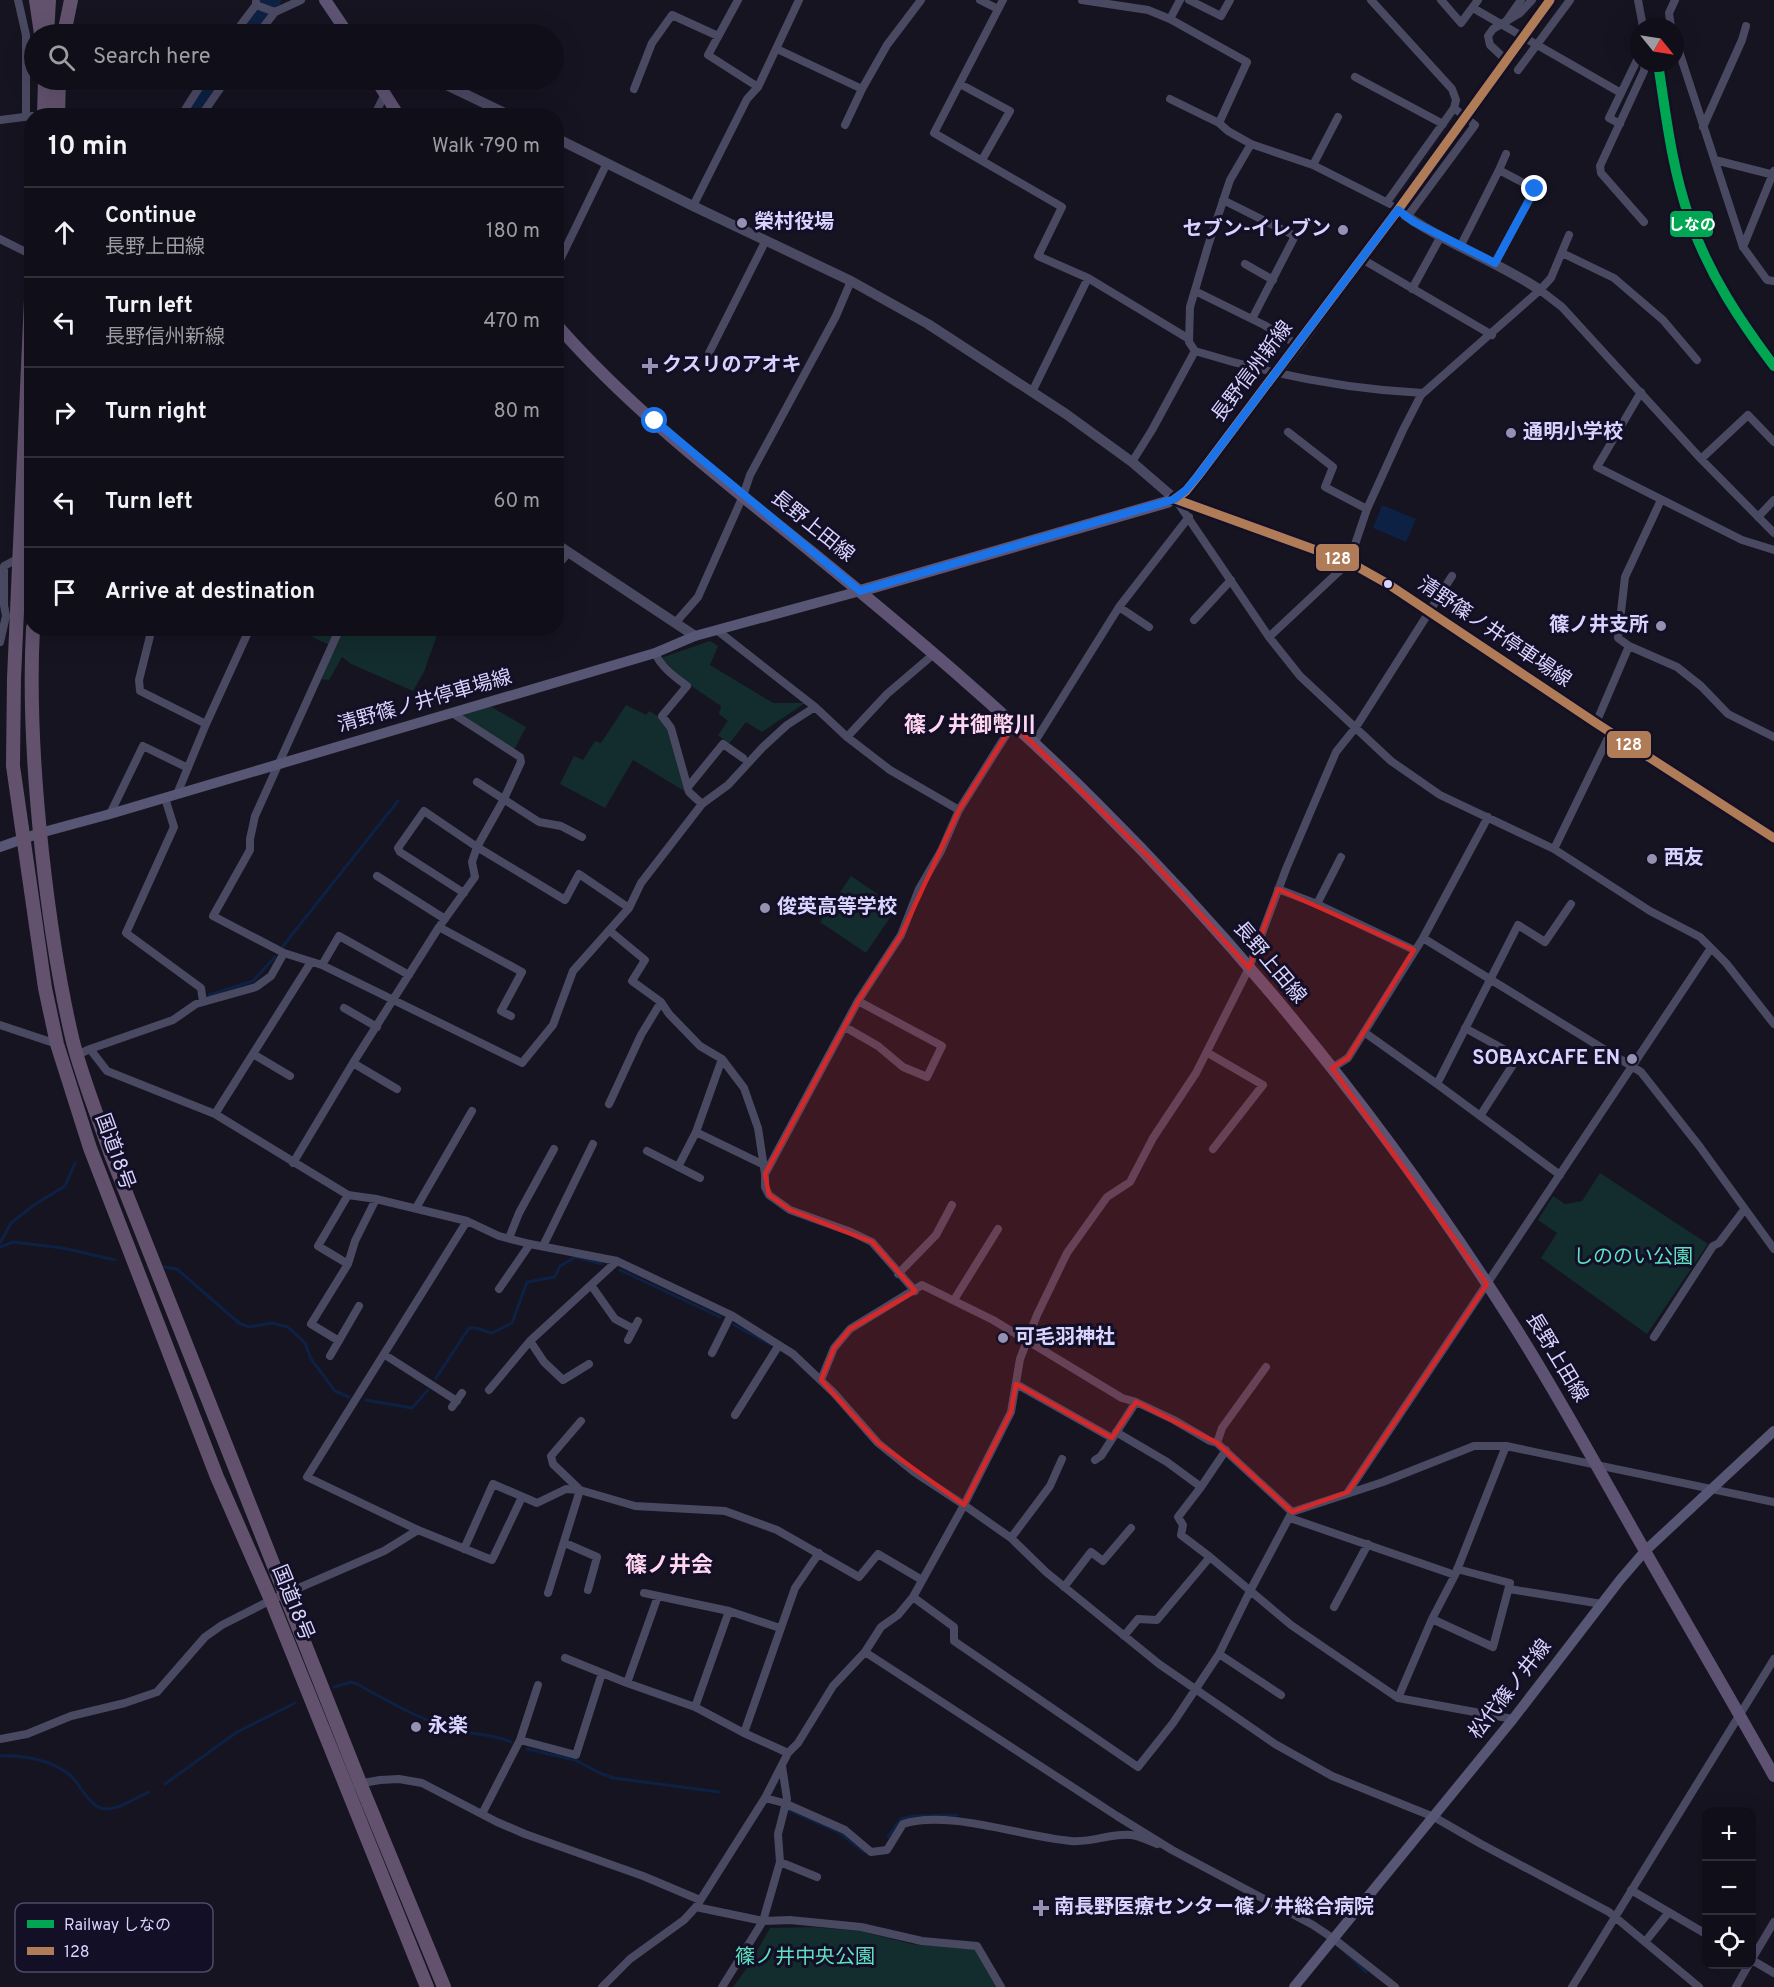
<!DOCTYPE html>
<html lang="en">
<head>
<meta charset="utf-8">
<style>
  :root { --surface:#100f19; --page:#1e1d26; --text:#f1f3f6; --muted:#9c9ca2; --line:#302f38 }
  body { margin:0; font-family:Overpass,"Noto Sans JP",sans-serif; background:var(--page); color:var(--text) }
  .controls { position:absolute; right:18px; bottom:18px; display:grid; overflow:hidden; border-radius:12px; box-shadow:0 6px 24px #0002 }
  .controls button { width:54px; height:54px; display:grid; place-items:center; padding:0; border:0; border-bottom:2px solid var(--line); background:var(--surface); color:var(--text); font:30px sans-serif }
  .compass { position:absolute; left:1630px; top:18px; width:54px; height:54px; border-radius:50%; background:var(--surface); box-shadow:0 6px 24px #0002; rotate:120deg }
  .stop { position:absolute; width:18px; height:18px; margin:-14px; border:4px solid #1a73e8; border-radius:50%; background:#fff }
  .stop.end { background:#1a73e8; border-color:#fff; box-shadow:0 2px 6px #0008 }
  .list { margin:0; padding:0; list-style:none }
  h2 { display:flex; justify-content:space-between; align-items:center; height:78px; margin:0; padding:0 24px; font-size:26px }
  h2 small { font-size:20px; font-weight:400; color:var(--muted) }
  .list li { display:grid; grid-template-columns:39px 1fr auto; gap:18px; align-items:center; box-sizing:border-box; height:90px; padding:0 24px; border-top:2px solid var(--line) }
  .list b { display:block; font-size:22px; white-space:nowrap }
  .list p { margin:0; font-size:20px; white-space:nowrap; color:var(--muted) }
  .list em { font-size:20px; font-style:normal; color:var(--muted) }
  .icon { flex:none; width:33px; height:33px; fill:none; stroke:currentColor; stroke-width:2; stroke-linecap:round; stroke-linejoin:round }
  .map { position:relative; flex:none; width:1774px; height:1987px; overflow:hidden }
  .search { position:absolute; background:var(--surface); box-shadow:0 6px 24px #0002; left:24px; top:24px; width:540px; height:66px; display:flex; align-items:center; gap:15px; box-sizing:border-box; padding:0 21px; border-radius:33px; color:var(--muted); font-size:22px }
  .panel { position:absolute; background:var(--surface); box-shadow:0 6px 24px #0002; left:24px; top:108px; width:540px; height:528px; border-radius:24px }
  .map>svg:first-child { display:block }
</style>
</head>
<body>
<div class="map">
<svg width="1774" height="1987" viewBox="0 0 1774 1987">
  <rect width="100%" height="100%" fill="#161421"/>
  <path fill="#132c2d" d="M297,629h142l-15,43 -11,19 -62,-27 -9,-7 -13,23 -10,-1 14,-32z
    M710,641l8,5 -8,19 63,38h32l-43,29 -16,-10 -17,22 -11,-9 10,-14 -9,-7 2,-8 -31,-21 -29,-27z
    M626,705l20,10 3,-4 10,6 10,12 17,63 -53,-32 -28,48 -45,-24 14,-28 9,4 12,-19 6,2z
    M490,706l36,21 -12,23 -54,-35z
    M851,876l46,31 -31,46 -46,-31z
    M1600,1173l108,71 -61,90 -106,-76 16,-25 -19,-13 15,-24 12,8 17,-3z
    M813,1927l46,4 53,13 65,5 22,38h-266l14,-19 23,-40z"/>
  <path fill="#0d2144" d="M1382,505l34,14 -10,23 -33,-14z"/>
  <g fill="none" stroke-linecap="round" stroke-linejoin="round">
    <path stroke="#0d2144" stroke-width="3" d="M283,946l115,-145
      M209,995l44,-14 22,-24
      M0,1243l11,-20 23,-18 31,-19 10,-23
      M0,1247l13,-5 50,6 52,12
      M165,1267l12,2 62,54 10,4 23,-4 16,4 17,16 6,16 24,32 14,6
      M620,1270l100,47
      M734,1325l36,19
      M436,1378l33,-50h7l16,5 20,-10 15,-41 28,-5 5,-11 16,-9 26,7
      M366,1400l46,8 16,-18
      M334,1687l17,-5 6,2c34,19 61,35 99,46 18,5 38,4 55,12
      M527,1749l48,11 25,13 14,5 105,14
      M0,1756c23,-1 52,4 70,19 12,11 19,33 36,34 14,0 31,-12 43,-17
      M165,1784l72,-52 58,-29
      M788,1810l52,23 24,19
      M888,1837l13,-18 12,-3 44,-1
      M1346,1953l20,19"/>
    <path stroke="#0d2144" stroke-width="18" d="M245,34l27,-34
      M189,116l24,-36"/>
    <path stroke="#4a4962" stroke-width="8" d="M18,0l8,35v81
      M738,0l-30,55 50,32
      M980,0l18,9
      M1003,0l-69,133 128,74 -24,49 50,22
      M1082,0l66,10 22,9 77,43 -28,61 9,8 23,13 -21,36 -22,66 -18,61 -1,35 6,9c74,23 151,38 228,42
      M1189,0l32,16 9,-16
      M1371,0l81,89 4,11 -2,8 -67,94
      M1441,0l20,23 17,-23
      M1638,0l5,27
      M256,2v3l19,7
      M1473,8l148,85
      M1170,19l10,-19
      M1507,20l14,-20
      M1671,27l-2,-14 6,-13
      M234,34l22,-29
      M258,34l17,-22 26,-12
      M1675,39l68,208 24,33 7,1
      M777,49l85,40 25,-44 34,-45
      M1518,70l52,-70
      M1355,77l88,47
      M960,84l50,27 -28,49
      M634,89l18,-46 20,-28 46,21
      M1170,99l49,24
      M54,115l23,1
      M181,116l23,-36
      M201,116l25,-36
      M374,116l11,-22
      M0,120l32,-4
      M1620,124l-11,-6 30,-62
      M845,125l17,-36
      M1703,127l39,-87 4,-14
      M1251,144l62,21 77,39
      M1715,160l59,15
      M1313,165l25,-48
      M1499,170l7,-16
      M1223,200l72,36 -43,83
      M693,206l54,-107 11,-12 41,-87
      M1407,217l68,-92 -21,-17
      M1644,222l-43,-49 -1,-7 44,-95 1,-8
      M0,239l32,16
      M1461,245l38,-75 36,19 -40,74
      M1743,247l31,-76
      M1562,253l52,25 49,42 34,40
      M1362,259l130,76
      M1245,264l28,16
      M556,268l51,-105
      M1412,289l29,-53
      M1540,290l22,17 139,152 73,74
      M1195,291l69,34 34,20
      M709,353l57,-113
      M1032,392l56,-114 101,61
      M1641,392l-44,75 145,73 32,10
      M1288,432l45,35 -8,20 42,22
      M1701,459l47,-44 26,27
      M1132,462l20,-32 43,-79
      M1176,500l93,137 31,39 91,85 49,34 114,54 96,62 50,26 26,26 48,61
      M1661,500l-36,77 -7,61 11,8 48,21 24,19 27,28 46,23
      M1758,517l16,-17
      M556,567l13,-15
      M1119,607l30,20
      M1194,620l37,-40
      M676,622l22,-25 45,-101 7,-21 86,-159 15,-35
      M152,628l-13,52 1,11 66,33
      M718,631l97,76 32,30 43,33 69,40
      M1269,637l80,-75 18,-53 36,-79 18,-35 119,-105 11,-12 18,-43
      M0,642l6,-26 -2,-11v-39l15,-8
      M655,653c6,14 20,24 32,33l-25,30 9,12 18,64 13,12
      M1596,723l33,-77
      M847,737l40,-43 48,-41
      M1034,743l85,-136 70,-90
      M477,782l62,40 22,4 21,11
      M688,787l35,-43 20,14
      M177,794l29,-70 44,-96
      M165,798l9,29 -48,106 75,55 2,14
      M110,814l33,-68 45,22
      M1554,849l57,-117
      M377,876l68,43
      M1278,889l39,15 97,46
      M464,893l-64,-41 -2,-4 26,-37 53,36 88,53 14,-26 50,34
      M1317,904l24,-47
      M439,927l83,45 -21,39 10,5
      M610,931l35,29 -13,21 29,21 8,12 31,32 22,13 22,29 14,40 7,46v13l4,8 21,15 61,22 21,10 43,49
      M1423,938l218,134 59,75 74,102
      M284,953l-71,-37 37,-66v-11l5,-23 85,-188
      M322,965l17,-29 70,39
      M344,1008l33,19
      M0,1025l57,19
      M845,1027l33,19 25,21 24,10 15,-31 -84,-45
      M1465,1028l53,29 -38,59
      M1364,1032l73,52 123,91
      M90,1049l83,-29 23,-16 60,-17 15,-11 13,-23 38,12 200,98 31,-38 20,-54 56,-63 12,-25 61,-79 26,-19 35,-38 24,-22 28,-18
      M1208,1053l55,32 -50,64
      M253,1054l37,22
      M77,1055l13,-6 17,22 108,43 133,81 28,4 91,22 32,15 31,8 87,17 114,54 62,39 41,39 44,50 36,29 50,33 47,-93 9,-53 17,-44 30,-62 40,-56 23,-15 23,-44 43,-65 53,-105 37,-99 50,-117 20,-25 96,-151
      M722,1059l-26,73 66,32
      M353,1063l44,26
      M1332,1068l16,-10 75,-120 65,-121
      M1437,1084l81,-159 27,17 26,-38
      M609,1104l32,-69 20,-33
      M215,1114l96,-152
      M647,1151l53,27
      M293,1163l60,-100 86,-136 36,-50 -3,-15 5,-15 27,-48 17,-37 -1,-5 -68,-44
      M678,1167l18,-35
      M765,1174l93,-173 43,-66 18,-46 22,-38 18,-41 54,-86
      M416,1208l56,-97
      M467,1221l-160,256 111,53 74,30 30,-63
      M509,1238l10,-25 35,-64
      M543,1246l50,-102
      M348,1264l-30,-18 30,-51
      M898,1274l38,-39 16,-30
      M591,1285l24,34 19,10
      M499,1289l31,-45
      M954,1300l44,-71
      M1654,1337l59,-91 6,-3 25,-33
      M628,1340l10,-19
      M339,1341l-28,-17 37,-60 7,-23 21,-42
      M530,1341l14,21 19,18 26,-16
      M712,1353l19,-38
      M385,1355l72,46
      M330,1356l29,-50
      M821,1380l13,-32 16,-19 72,-44 71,35 129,78 14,4 38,18 36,21 7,2 75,69
      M1016,1384l96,54
      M489,1390l41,-49 87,-80
      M452,1407l10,-14
      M735,1415l44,-70
      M1116,1432l51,30 34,25
      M1217,1443l5,-15 44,-61
      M1095,1460l6,-4 35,-54
      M1348,1492l363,-544
      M1292,1512l91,-30 91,-36h32l268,56
      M1290,1518l165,57
      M1011,1538l39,-52 12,-27
      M565,1543l32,14 -9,33
      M464,1549l29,-65 44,19 29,-14 14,1 55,16 90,5 52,19 82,47 19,-23 44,26
      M1210,1557l81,68 107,73 115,21
      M1064,1587l27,-35 12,9 28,-33
      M1509,1589l93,15
      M548,1593l32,-103 -27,-26 -2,-8 30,-35
      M644,1593l85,18 51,17
      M913,1597l41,30v14l184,126 35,-44 46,-69 31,-63 42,-79
      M1334,1607l34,-63
      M1432,1619l61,28 17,-64 -53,-14
      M1124,1636l14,-17 19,1 53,-63 -29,-22 2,-10 -5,-8 23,-30 25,-37
      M865,1652l252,164 55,34 141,75 21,14 61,48
      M1219,1654l62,41
      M565,1658l62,25 68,24 49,26 44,20
      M627,1683l31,-87
      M1398,1698l34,-79 23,-44 51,-129
      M695,1707l34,-96
      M744,1733l51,-145 24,-35
      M0,1739l27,-5 44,-18 54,-13 32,-11 48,-55 17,-12 49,-25 113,-49 34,-21
      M520,1740l56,15 26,-82
      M357,1784l23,-4 19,-1 23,4 75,39 28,12 118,42 57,24
      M765,1798l19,5 61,27 26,22 16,-2 16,-26c43,-15 121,13 168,17 21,2 40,-8 60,-6 9,1 18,6 26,9
      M482,1814l38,-74 18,-55
      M780,1862l37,15
      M1631,1890l75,44
      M696,1907l67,14 27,-1 71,7 61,14 55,5 24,41
      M1645,1942l24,-30
      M1752,1959l22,-37
      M1752,1960l22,13
      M602,1987l28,-28 54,-39 12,-13 69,-109 23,-45 10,-10 35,-57 32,-34 16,-25 17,-12 15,-18 51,-92 47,33 35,34 113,92 116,80 57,32 102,41 47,27 128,68 90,75
      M722,1987l41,-66 17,-59 -2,-28 9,-35 -5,-33
      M1572,1987l202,-328
      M1736,1987l13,-23"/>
    <path stroke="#4a4962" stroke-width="10" d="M436,80l75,36
      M556,138l137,68 158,75 77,43 138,90 66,48 43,37
      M1398,210c43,32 97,50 142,80
      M556,544l139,92"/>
    <path stroke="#575674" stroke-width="10" d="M1175,499l174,63 39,22 208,139 178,115
      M0,847l40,-14 70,-19 545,-161 40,-17 165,-45
      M1294,1987l219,-268 107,-139 25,-29 129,-120"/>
    <path stroke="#5e5373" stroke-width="12" d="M325,0l23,34
      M376,80l23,36
      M556,324c76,87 169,158 258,230 97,79 193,160 281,248 159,158 300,335 420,525 46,73 87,149 130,224 43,75 87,150 129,225
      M860,591l307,-89 19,-11 112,-146 140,-190"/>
    <path stroke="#62526e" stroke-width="14" d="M36,0l5,34
      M47,34l2,-34
      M64,34l7,-34
      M44,116l1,-36
      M58,116l1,-36
      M32,277l-18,401 -1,88 32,222 12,56 33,104 127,329 54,123 156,387
      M33,628c-4,75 1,150 9,224 7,64 16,127 31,190 10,38 25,75 38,113l249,628 84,204"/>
    <path stroke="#4a4962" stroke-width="8" d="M1506,60l-16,-15 -2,-9 5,-7 27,-16 12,-13"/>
    <path stroke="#5e5373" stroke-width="12" d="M1438,155l112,-155"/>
    <defs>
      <path id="bus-1" d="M1175,499l174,63 39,22 208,139 178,115
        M1175,499l11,-8 12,-15 200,-266 152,-210"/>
    </defs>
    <use href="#bus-1" stroke="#130f26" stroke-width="14"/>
    <use href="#bus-1" stroke="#b07c57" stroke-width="9"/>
    <defs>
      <path id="rail-1" d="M1658,63c8,53 14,106 32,157 19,54 50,101 84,146"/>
    </defs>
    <use href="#rail-1" stroke="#130f26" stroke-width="15"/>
    <use href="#rail-1" stroke="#00a651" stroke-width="10"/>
  </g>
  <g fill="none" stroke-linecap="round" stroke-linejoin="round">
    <path stroke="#1a73e8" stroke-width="8" d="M655,421l205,170 315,-92 11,-9 12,-14 200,-266 16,12 81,41 40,-74"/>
  </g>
  <path fill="#d62828" fill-opacity="0.2" stroke="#d62828" stroke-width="4.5" stroke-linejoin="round" d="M1013,724l138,135 98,109 29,-79 136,61 -66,108 -16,10 155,216 -139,208 -56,20 -75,-69 -81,-41 -24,36 -96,-54 -5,28 -47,93 -86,-62 -57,-63 13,-32 16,-19 65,-38 -43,-49 -82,-32 -21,-15 -4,-21 93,-173 43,-66 58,-125z"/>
  <g fill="#9591b1" stroke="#130f26" stroke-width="2">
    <circle cx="742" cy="223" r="6"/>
    <circle cx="1343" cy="230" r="6"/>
    <path d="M647 357h6v6h6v6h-6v6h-6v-6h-6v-6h6z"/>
    <circle cx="1511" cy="433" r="6"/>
    <circle cx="1661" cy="626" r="6"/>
    <circle cx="1652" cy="859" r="6"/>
    <circle cx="765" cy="908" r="6"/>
    <circle cx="1632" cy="1059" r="6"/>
    <circle cx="1003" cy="1338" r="6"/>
    <circle cx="416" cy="1727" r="6"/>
    <path d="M1038 1899h6v6h6v6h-6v6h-6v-6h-6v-6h6z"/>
  </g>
  <circle fill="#d9d4ff" stroke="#130f26" stroke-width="2" cx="1388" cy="584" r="5"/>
  <g text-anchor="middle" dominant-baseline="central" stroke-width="6" stroke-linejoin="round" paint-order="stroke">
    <g font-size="20" font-weight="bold" fill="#d9d4ff" stroke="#130f26" text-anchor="start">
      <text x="754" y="223">榮村役場</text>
      <text x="1331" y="230" text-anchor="end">セブン-イレブン</text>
      <text x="662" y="366">クスリのアオキ</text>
      <text x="1523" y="433">通明小学校</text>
      <text x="1649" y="626" text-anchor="end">篠ノ井支所</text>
      <text x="1664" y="859">西友</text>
      <text x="777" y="908">俊英高等学校</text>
      <text x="1620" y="1059" text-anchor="end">SOBAxCAFE EN</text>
      <text x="1015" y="1338">可毛羽神社</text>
      <text x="428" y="1727">永楽</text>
      <text x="1054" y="1908">南長野医療センター篠ノ井総合病院</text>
    </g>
    <g font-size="20" fill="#d9d4ff" stroke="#130f26">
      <text transform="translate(1253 372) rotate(-53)">長野信州新線</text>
      <text transform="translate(812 527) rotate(39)">長野上田線</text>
      <text transform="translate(1494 633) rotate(34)">清野篠ノ井停車場線</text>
      <text transform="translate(425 702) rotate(-16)">清野篠ノ井停車場線</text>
      <text transform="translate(1269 963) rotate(50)">長野上田線</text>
      <text transform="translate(114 1152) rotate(70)">国道18号</text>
      <text transform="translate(1556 1358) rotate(59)">長野上田線</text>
      <text transform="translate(292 1603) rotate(68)">国道18号</text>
      <text transform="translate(1511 1690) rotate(-52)">松代篠ノ井線</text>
    </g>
    <g font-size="20" fill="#5fe0c0" stroke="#130f26">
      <text x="1633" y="1258">しののい公園</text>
      <text x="805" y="1958">篠ノ井中央公園</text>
    </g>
    <g font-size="22" font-weight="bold" fill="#ffd6f0" stroke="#130f26">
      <text x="970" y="726">篠ノ井御幣川</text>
      <text x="669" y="1566">篠ノ井会</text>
    </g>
  </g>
  <rect x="15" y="1903" width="198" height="69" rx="9" fill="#130f26" stroke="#4e4a67" stroke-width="1.5"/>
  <rect x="27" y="1920" width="27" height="8" fill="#00a651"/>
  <rect x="27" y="1947" width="27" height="8" fill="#b07c57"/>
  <g font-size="16" fill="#d9d4ff">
    <text x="64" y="1930">Railway しなの</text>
    <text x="64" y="1957">128</text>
  </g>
  <g stroke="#130f26" stroke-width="2">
    <rect x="1669" y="210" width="45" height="28" rx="6" fill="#00a651"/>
    <rect x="1315" y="543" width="45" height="29" rx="6" fill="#b07c57"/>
    <rect x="1606" y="730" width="46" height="29" rx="6" fill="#b07c57"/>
  </g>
  <g font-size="16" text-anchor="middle" font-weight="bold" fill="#fff">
    <text x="1692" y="230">しなの</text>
    <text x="1338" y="564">128</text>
    <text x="1629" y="750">128</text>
  </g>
</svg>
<div class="controls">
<button>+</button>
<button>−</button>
<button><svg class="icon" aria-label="locate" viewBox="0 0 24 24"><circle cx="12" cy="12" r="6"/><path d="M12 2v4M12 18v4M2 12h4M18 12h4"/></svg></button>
</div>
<svg class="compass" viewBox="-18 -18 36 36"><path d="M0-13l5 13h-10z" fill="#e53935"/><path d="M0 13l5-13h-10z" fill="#9c9ca2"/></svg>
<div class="stop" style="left:655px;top:421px"></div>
<div class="stop end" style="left:1535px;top:189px"></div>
<div class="search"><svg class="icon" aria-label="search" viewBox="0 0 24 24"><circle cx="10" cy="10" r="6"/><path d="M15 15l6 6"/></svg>Search here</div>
<section class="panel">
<h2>10 min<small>Walk · 790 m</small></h2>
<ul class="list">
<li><svg class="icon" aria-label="ahead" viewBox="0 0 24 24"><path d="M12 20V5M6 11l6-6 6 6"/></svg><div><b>Continue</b><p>長野上田線</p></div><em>180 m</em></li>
<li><svg class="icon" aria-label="left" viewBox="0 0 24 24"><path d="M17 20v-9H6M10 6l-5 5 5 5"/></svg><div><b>Turn left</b><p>長野信州新線</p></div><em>470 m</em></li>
<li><svg class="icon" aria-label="right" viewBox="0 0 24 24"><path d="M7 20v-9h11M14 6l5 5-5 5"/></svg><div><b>Turn right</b></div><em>80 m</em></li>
<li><svg class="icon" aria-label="left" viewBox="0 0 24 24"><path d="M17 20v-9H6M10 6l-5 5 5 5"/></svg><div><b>Turn left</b></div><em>60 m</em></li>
<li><svg class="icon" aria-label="arrive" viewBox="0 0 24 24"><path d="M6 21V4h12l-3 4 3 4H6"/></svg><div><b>Arrive at destination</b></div></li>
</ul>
</section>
</div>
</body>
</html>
